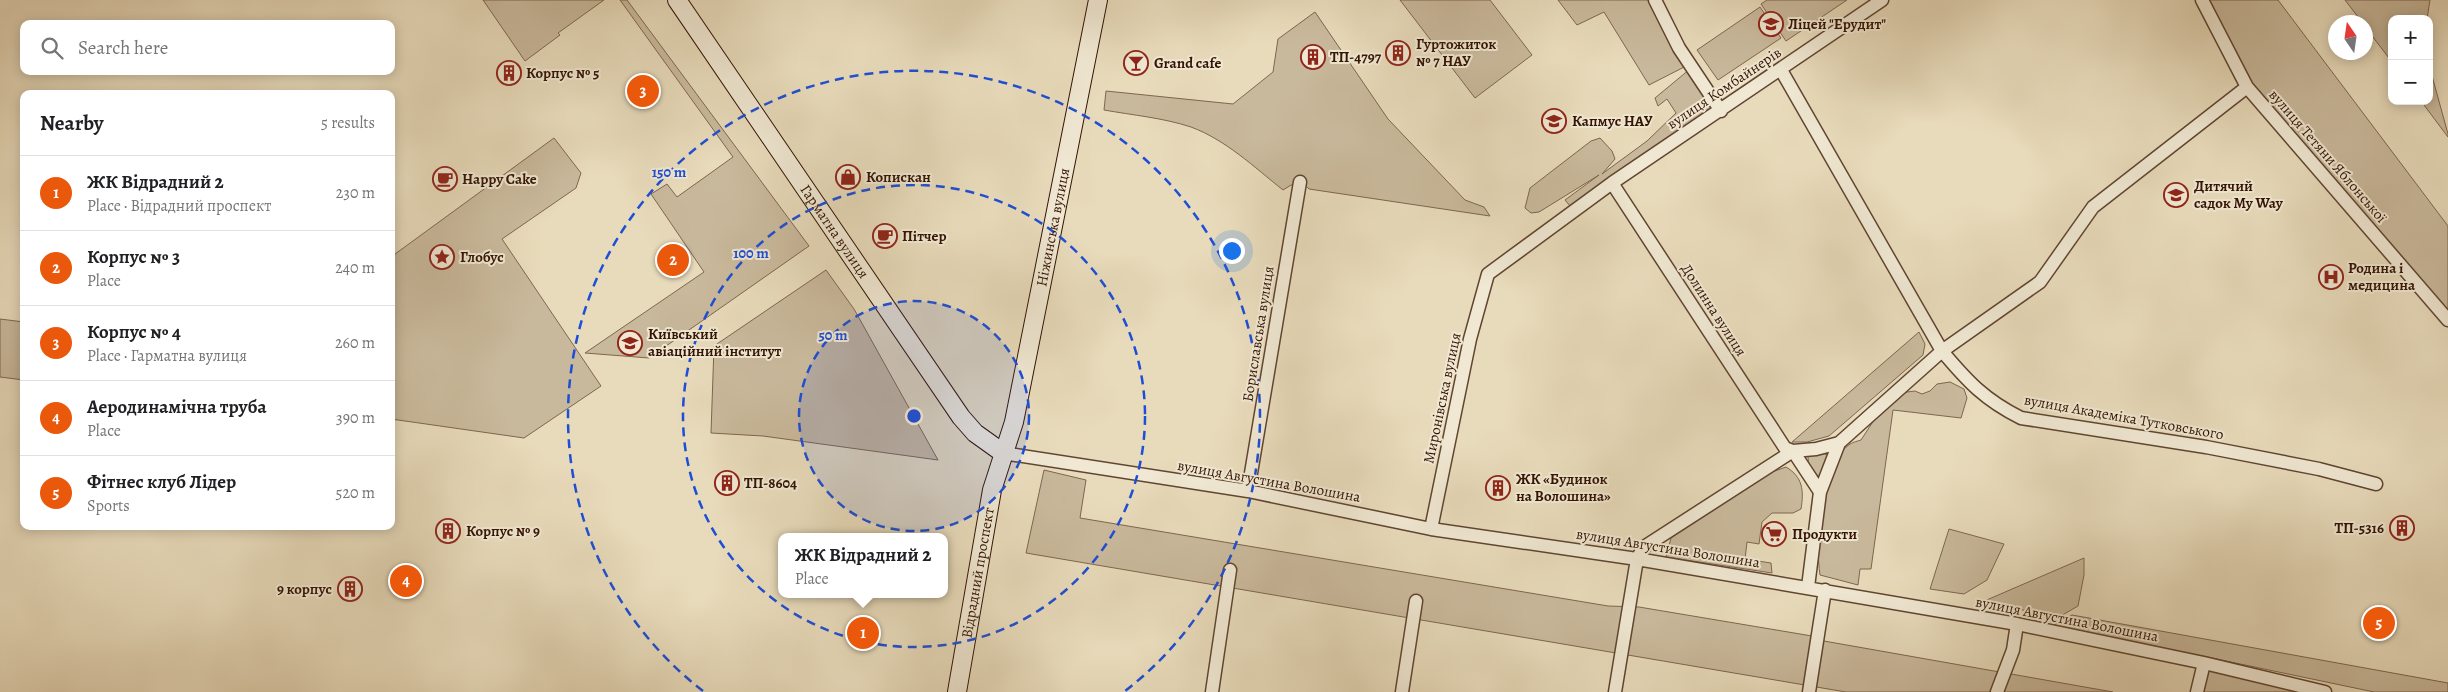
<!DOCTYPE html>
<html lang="en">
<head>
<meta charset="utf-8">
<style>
  :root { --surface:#fff; --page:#f6f6f6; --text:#202124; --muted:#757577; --line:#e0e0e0; --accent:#ea580c }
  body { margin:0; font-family:Alegreya,serif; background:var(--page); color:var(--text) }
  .controls { position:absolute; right:15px; top:15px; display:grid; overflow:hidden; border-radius:10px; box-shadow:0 2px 12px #0003 }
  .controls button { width:45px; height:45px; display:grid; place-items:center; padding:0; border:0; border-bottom:1px solid var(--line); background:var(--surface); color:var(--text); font:25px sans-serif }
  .compass { position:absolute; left:2328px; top:15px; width:45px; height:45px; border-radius:50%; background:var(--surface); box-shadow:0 2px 12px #0003; rotate:347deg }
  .you { position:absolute; left:1231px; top:250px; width:18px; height:18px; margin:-12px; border:4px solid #fff; border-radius:50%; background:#1a73e8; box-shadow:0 0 0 8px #1a73e833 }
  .badge { display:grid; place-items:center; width:32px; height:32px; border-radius:50%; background:var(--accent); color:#fff; font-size:16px; font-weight:700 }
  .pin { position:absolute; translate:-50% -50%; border:2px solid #fff; box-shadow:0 1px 5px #0006 }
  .popup { position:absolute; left:778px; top:533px; width:170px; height:65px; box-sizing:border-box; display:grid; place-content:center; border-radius:10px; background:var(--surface); filter:drop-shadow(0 1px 4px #0005); font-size:16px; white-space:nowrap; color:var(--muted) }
  .popup b { font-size:19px; color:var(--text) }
  .popup::after { content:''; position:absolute; left:50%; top:100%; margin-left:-10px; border:10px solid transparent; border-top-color:var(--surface) }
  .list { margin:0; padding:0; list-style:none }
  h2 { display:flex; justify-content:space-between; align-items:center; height:65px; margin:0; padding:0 20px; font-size:21px }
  h2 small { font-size:16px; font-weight:400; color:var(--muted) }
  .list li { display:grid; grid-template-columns:32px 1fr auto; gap:15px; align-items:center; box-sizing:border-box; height:75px; padding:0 20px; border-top:1px solid var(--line) }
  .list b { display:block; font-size:19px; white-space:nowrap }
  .list p { margin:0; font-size:16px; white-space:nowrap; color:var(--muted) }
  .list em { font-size:16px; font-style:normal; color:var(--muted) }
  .icon { flex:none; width:28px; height:28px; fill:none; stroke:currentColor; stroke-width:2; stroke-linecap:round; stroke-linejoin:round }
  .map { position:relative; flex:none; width:2448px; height:692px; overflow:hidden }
  .search { position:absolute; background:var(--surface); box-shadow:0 2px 12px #0003; left:20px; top:20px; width:375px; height:55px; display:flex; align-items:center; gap:12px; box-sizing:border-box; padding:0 18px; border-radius:10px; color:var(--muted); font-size:19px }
  .panel { position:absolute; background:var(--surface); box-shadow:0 2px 12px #0003; left:20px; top:90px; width:375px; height:440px; border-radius:10px }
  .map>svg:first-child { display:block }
</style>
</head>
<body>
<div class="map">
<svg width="2448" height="692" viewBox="0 0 2448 692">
  <rect width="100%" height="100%" fill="#e8dbbb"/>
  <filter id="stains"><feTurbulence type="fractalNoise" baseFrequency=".004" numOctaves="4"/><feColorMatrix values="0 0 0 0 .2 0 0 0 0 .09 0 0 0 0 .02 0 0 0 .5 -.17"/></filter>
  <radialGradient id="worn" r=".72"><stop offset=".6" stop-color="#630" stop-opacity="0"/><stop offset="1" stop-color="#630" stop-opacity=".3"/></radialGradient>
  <path fill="#c9b99c" stroke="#7e664f" d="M483,0h121l-46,33 2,2 -35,26z
    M620,0h7l182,246 -160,112 -64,-5 119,-81 -53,-78 16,-10 10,13 56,-40z
    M1400,0h90l42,55 -57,43z
    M1558,0h100l32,64 -41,21 -45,-73 -27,13z
    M1767,0h80l-61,41 -25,-37z
    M2208,0h70l170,226v96l-186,-217z
    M2345,0h85l-3,19h-35v43l-26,-34v-6h-4z
    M1760,7l21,31 -63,42 -21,-30z
    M1315,12l73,107 77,81 19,7 6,9 -181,-27 -5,-5h-11l-10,6c-29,-23 -57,-50 -92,-63 -27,-9 -59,-12 -87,-17l2,-19 127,13 40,-32 5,-33z
    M2429,65l19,69v3l-27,-36h8z
    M1690,69l20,27 1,15 -141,95 -5,-6 34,-25 -60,37 -8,1 -6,-5 5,-20 61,-47 9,-3 12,13 3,8 -13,15 45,-33 29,-28 -9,-14 -9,7 -3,-8z
    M554,138l27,35 -5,15 -74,51 99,147 -77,52 -133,-19v-162z
    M826,270l28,39 84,151 -175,-24 -52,-3 3,-87z
    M0,319l24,3v58l-24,-3z
    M1919,332l6,12 -2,11 -94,81 -22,6h-15z
    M1950,382l14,7 3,9 -6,20 -68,-8 -22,159h-11l-2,16 -38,-10c-5,-32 0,-111 30,-131 3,-2 8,-3 11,-4l30,-46 24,-3 7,3 8,-3 7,-7z
    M1816,449l11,6 2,9 -7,12h-7l-6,-5 -1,-14z
    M1786,467c17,10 18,24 15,42l-8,4h-21l-10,9 -3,22 -12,-2 -2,17 26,4 1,10 -106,-16 5,-19 101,-66z
    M1044,470l42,10 -6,38 528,88 31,1 173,29 12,5 289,51h-267l-820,-139z
    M1949,529l55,15 -17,36 -23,14 -34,-5z
    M2084,558v17l-6,31 -19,11 -77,-15z
    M2072,615l376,68v9h-74l-320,-67z
    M2204,663l121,29h-128z"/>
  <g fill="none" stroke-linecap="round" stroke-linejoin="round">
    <defs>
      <path id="minor" d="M1655,0l24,48 42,63
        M2202,0l45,87 201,233
        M1781,70l161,281c26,31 43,49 79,67l185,29 113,22 57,15
        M1612,183l173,265 8,3 27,41
        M1003,453l245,38 183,38 206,30 380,65 187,39 121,29
        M1248,491l52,-309
        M1431,529l39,-190 18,-65 124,-91 270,-183
        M1808,587l12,-95 19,-49
        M1212,692l18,-122
        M1402,692l14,-91
        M1615,692l22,-133 7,-12 149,-96 23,-2 23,-6 103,-92 98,-69 53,-75 154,-120
        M1809,692l16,-102
        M1997,692l16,-42 4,-26
        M2197,692l7,-29"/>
      <g id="secondary">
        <path id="s1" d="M677,0l284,417 14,16 28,20"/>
        <path id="s2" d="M957,692l35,-202 22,-68 84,-422"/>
      </g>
    </defs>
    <use href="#minor" stroke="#604530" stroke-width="15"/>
    <use href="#secondary" stroke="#331302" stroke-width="20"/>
    <use href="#minor" stroke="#f0e8d3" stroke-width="12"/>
    <use href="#secondary" stroke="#f0e8d3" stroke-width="18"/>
  </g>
  <circle cx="914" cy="416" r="115" fill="#1d4ed8" fill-opacity=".12"/>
  <g fill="none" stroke="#1d4ed8" stroke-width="2.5" stroke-dasharray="9 6">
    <circle cx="914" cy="416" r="115"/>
    <circle cx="914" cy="416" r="231"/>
    <path d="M703 691A346 346 0 1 1 1125 691"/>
  </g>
  <defs>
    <symbol id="school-ring" viewBox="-11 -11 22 22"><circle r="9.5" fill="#f0e8d3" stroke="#8f2418" stroke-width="1.5"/><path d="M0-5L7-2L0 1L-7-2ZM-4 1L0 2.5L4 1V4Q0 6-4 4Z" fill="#8f2418"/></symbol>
    <symbol id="building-ring" viewBox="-11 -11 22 22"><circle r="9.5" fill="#f0e8d3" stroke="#8f2418" stroke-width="1.5"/><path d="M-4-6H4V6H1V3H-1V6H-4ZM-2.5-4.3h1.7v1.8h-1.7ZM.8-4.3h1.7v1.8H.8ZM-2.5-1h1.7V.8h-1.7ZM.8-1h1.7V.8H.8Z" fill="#8f2418"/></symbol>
    <symbol id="bar-ring" viewBox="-11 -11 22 22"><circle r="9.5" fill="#f0e8d3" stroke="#8f2418" stroke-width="1.5"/><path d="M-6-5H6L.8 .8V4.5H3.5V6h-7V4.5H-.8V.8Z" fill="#8f2418"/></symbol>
    <symbol id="university-ring" viewBox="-11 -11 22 22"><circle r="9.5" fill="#f0e8d3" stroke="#8f2418" stroke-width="1.5"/><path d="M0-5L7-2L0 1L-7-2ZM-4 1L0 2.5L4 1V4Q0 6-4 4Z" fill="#8f2418"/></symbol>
    <symbol id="shop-ring" viewBox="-11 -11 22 22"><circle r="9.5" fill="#f0e8d3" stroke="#8f2418" stroke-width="1.5"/><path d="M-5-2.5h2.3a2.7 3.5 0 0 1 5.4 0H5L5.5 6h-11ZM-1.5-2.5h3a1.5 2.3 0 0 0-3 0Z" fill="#8f2418"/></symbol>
    <symbol id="cafe-ring" viewBox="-11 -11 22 22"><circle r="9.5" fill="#f0e8d3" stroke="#8f2418" stroke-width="1.5"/><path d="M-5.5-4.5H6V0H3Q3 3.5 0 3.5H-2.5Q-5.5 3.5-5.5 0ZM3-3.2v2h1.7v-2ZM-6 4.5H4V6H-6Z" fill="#8f2418"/></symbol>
    <symbol id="sight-ring" viewBox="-11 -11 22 22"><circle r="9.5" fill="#f0e8d3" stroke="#8f2418" stroke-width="1.5"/><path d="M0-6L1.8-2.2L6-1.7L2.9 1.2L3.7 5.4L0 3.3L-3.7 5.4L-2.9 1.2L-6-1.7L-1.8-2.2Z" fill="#8f2418"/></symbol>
    <symbol id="hospital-ring" viewBox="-11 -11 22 22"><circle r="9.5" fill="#f0e8d3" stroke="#8f2418" stroke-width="1.5"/><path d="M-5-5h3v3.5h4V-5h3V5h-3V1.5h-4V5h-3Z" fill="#8f2418"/></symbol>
    <symbol id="supermarket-ring" viewBox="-11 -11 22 22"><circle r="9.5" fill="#f0e8d3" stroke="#8f2418" stroke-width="1.5"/><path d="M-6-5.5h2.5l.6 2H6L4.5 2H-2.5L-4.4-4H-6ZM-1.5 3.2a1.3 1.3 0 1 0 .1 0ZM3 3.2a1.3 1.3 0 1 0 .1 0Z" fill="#8f2418"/></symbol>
  </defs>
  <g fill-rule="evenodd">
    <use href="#school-ring" x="1757" y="10" width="28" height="28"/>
    <use href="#building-ring" x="1384" y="39" width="28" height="28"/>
    <use href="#building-ring" x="1299" y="43" width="28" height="28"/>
    <use href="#bar-ring" x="1122" y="49" width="28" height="28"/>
    <use href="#building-ring" x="495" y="59" width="28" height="28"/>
    <use href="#university-ring" x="1540" y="107" width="28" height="28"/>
    <use href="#shop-ring" x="834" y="163" width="28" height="28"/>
    <use href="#cafe-ring" x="431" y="165" width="28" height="28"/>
    <use href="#school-ring" x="2162" y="181" width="28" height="28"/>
    <use href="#cafe-ring" x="871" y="222" width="28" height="28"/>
    <use href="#sight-ring" x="428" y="243" width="28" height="28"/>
    <use href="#hospital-ring" x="2317" y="263" width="28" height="28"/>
    <use href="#university-ring" x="616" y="329" width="28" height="28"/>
    <use href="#building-ring" x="713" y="469" width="28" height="28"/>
    <use href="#building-ring" x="1484" y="474" width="28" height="28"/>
    <use href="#building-ring" x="2388" y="514" width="28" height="28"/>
    <use href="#building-ring" x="434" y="517" width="28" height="28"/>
    <use href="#supermarket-ring" x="1760" y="520" width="28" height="28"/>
    <use href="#building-ring" x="336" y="575" width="28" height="28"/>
  </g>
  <g text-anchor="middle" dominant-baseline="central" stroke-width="4" stroke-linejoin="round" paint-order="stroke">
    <g font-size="15" font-weight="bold" fill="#331302" stroke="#f0e8d3" text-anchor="start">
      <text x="1788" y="24">Ліцей "Ерудит"</text>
      <text x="1416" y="44">Гуртожиток<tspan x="1416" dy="17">№ 7 НАУ</tspan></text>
      <text x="1330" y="57">ТП-4797</text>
      <text x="1154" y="63">Grand cafe</text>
      <text x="526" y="73">Корпус № 5</text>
      <text x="1572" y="121">Капмус НАУ</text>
      <text x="866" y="177">Копискан</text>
      <text x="462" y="179">Happy Cake</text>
      <text x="2194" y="186">Дитячий<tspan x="2194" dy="17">садок My Way</tspan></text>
      <text x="902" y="236">Пітчер</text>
      <text x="460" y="257">Глобус</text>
      <text x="2348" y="268">Родина і<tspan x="2348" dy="17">медицина</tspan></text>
      <text x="648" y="334">Київський<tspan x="648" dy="17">авіаційний інститут</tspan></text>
      <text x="1516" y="479">ЖК «Будинок<tspan x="1516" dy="17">на Волошина»</tspan></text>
      <text x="744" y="483">ТП-8604</text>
      <text x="2384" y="528" text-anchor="end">ТП-5316</text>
      <text x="466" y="531">Корпус № 9</text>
      <text x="1792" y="534">Продукти</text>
      <text x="332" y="589" text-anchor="end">9 корпус</text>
    </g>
    <g font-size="15" fill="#331302" stroke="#f0e8d3">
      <text transform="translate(1724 88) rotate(-34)">вулиця Комбайнерів</text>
      <text transform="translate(2328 156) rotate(49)">вулиця Тетяни Яблонської</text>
      <text stroke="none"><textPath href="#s2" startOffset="475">Ніжинська вулиця</textPath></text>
      <text stroke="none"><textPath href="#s1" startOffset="280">Гарматна вулиця</textPath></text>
      <text transform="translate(1714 310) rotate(57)">Долинна вулиця</text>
      <text transform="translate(1258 334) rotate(-81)">Бориславська вулиця</text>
      <text transform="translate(1442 398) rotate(-78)">Миронівська вулиця</text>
      <text transform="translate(2124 417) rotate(10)">вулиця Академіка Тутковського</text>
      <text transform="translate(1269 481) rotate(10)">вулиця Августина Волошина</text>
      <text transform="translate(1668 548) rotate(9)">вулиця Августина Волошина</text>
      <text stroke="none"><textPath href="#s2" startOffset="121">Відрадний проспект</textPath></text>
      <text transform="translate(2067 619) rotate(11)">вулиця Августина Волошина</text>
    </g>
  </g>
  <circle cx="914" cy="416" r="8" fill="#1d4ed8" stroke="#f0e8d3" stroke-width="2.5"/>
  <g font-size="15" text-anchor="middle" font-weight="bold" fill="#1d4ed8" stroke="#f0e8d3" stroke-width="4" stroke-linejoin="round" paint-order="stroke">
    <text x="669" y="177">150 m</text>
    <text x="751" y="258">100 m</text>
    <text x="833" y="340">50 m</text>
  </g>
  <rect width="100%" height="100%" filter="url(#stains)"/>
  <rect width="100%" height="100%" fill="url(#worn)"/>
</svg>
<div class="controls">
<button>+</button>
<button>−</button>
</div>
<svg class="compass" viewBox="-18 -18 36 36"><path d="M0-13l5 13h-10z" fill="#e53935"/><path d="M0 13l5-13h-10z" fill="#757577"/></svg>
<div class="you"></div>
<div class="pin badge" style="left:863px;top:633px">1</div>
<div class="popup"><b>ЖК Відрадний 2</b>Place</div>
<div class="pin badge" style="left:673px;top:260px">2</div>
<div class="pin badge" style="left:643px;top:91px">3</div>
<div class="pin badge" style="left:406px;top:581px">4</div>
<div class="pin badge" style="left:2379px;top:623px">5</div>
<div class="search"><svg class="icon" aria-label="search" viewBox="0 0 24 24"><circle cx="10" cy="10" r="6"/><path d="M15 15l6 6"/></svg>Search here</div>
<section class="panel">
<h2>Nearby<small>5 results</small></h2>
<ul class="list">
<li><span class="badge">1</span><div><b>ЖК Відрадний 2</b><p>Place · Відрадний проспект</p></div><em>230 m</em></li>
<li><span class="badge">2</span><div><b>Корпус № 3</b><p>Place</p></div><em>240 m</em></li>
<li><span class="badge">3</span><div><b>Корпус № 4</b><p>Place · Гарматна вулиця</p></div><em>260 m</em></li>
<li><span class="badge">4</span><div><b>Аеродинамічна труба</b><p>Place</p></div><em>390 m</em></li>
<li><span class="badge">5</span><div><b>Фітнес клуб Лідер</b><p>Sports</p></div><em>520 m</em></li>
</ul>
</section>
</div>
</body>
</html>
